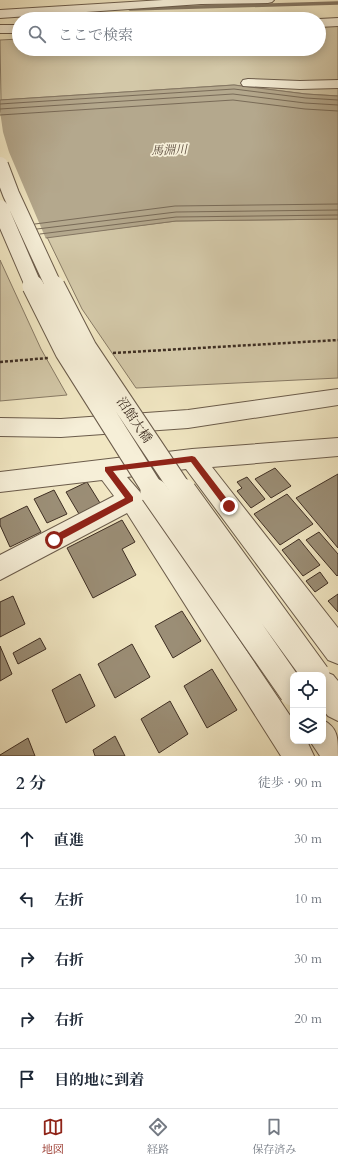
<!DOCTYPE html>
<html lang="ja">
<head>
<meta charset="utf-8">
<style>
  :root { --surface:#fff; --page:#f6f6f7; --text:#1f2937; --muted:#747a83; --line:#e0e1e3; --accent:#8f2418 }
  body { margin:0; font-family:Cardo,"Noto Serif JP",serif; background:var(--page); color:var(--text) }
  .controls { position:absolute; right:12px; bottom:12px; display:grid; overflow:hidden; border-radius:8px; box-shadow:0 2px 10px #0003 }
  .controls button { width:36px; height:36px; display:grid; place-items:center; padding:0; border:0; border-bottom:1px solid var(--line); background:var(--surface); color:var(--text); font:20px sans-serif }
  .stop { position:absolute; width:12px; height:12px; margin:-9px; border:3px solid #8f2418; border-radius:50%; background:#fff }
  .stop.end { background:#8f2418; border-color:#fff; box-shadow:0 1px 4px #0008 }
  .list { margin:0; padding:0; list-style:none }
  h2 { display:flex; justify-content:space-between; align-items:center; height:52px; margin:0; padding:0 16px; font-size:17px }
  h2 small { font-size:13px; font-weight:400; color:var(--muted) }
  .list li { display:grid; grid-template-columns:26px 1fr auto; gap:12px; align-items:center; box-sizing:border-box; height:60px; padding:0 16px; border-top:1px solid var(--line) }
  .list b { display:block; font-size:15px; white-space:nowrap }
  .list em { font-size:13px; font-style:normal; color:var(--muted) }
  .icon { flex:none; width:22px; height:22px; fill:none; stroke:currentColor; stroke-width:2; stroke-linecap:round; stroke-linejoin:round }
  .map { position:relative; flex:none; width:338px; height:756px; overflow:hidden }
  .search { position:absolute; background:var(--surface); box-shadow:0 2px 10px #0003; left:12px; right:12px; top:12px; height:44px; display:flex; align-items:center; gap:10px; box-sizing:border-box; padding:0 14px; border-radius:22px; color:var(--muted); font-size:15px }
  .sheet { height:352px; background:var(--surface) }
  nav { display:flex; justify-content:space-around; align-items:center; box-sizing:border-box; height:56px; border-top:1px solid var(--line); background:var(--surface); font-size:11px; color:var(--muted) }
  nav a { display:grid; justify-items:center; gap:2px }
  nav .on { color:var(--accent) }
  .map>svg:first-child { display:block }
</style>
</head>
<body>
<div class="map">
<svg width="338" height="756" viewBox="0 0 338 756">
  <rect width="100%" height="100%" fill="#f1e7c3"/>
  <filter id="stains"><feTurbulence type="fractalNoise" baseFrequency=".005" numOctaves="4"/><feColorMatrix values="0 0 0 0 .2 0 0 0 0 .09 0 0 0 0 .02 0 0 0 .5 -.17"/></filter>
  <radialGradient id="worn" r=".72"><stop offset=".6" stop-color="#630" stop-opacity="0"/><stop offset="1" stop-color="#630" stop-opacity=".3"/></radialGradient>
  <path fill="#d3c8a8" stroke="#887b66" d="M338,24v72l-32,-2 -72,-9 -233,15 -1,-60 19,-1v10h300v-24z
    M338,219v159l-202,10 -54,-79 -35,-72 129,-16z
    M0,260l41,89 26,46 -67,6z"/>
  <path fill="#b4a88d" stroke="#857763" d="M234,85l72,9 32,2v123l-162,2 -176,23v-144z"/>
  <path fill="#f1e7c3" d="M0,111l3,21 6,20 37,87 -46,7z"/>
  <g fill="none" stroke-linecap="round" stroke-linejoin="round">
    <path stroke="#796b58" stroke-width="1" d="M0,104l234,-15 72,9 32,2
      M0,109l233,-15 72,9 33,2
      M0,115l233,-15 72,9 33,2
      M35,224l140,-18 163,-2
      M37,229l139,-17 162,-2
      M40,234l136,-17 162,-2"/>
    <path stroke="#857763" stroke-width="3.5" d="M130,9l208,-6"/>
  </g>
  <path fill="#9b8e76" stroke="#3e2e23" d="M275,468l16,18 -20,12 -16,-19z
    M338,474v74l-42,-50z
    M247,477l18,22 -14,9 -14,-17 5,-3 -5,-6z
    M87,482l13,21 -21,11 -13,-22z
    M54,490l13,24 -20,9 -13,-24z
    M287,494l26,30 -33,21 -26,-31z
    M27,506l14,26 -31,15 -10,-22v-6z
    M122,520l13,22 -13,7 14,26 -43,23 -26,-50z
    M319,532l19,22v21l-1,1 -31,-36z
    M299,539l21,26 -17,11 -21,-26z
    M320,572l8,11 -13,9 -9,-11z
    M338,594v18l-10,-11z
    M13,596l12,28 -25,13v-35z
    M182,611l19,30 -28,17 -18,-32z
    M40,638l6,11 -28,15 -5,-11z
    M132,644l18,33 -35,21 -17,-34z
    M0,646l12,28 -12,7z
    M212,669l25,41 -30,18 -23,-42z
    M80,674l15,32 -29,17 -14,-33z
    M170,701l18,33 -29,19 -18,-34z
    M115,736l10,20h-30l-2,-6z
    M28,738l7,18h-35v-1z"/>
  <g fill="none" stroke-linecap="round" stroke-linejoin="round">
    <defs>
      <path id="minor" d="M163,0h111l-2,2 -4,1 -67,1 -201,14v-8z
        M338,18v8l-19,1v-8z
        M0,25h19v8h-19z
        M248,79l52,2 38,-1v8l-38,1 -57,-3 -2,-3 2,-3z
        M338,389v16l-150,23 -127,9 -61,-1v-18l61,1 127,-9z
        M338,438v18l-126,11 126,161v36l-10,-4 -142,-191 -59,8 13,15 153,228v21h14l7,15h-33l-154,-243 -127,67v-25l114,-59 -12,-16 -102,12v-20l192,-23z
        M323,671l10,4 5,6v40l-10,-5 -5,-6v-35h-10z
        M323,720c15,8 15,17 15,36h-18l-10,-15h13z"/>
    </defs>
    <use href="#minor" stroke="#6b5c4b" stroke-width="2"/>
    <path stroke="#3e2e23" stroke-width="2.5" stroke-dasharray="3 2" stroke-linecap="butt" d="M113,353l225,-13
      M0,362l48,-4"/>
    <use href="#minor" fill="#f6efd8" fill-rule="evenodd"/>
    <defs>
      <path id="minor-bridge-far2" d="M0,165l11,29 43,93
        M0,208l34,79"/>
      <path id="minor-bridge-far1" d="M33,286l33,66 89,141
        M54,286l32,62 97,145"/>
      <path id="minor-bridge" d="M154,492l139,200
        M183,492l133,183"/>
    </defs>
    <use href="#minor-bridge-far2" stroke="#6b5c4b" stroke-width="18" stroke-linecap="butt"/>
    <use href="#minor-bridge-far1" stroke="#6b5c4b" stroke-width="23" stroke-linecap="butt"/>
    <use href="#minor-bridge" stroke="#6b5c4b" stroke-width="29" stroke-linecap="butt"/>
    <use href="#minor-bridge-far2" stroke="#f6efd8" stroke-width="16"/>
    <use href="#minor-bridge-far1" stroke="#f6efd8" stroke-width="21"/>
    <use href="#minor-bridge" stroke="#f6efd8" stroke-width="27"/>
  </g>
  <path fill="#8f2418" d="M192,456l3,1 36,47v5h-5l-35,-47 -78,9 20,26v4l-76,41h-6v-5l74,-39 -20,-27v-4z"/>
  <g text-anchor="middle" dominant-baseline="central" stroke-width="3.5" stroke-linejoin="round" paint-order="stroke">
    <g font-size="12" font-style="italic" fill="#5c4c3e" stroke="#f6efd8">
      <text transform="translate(169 150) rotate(-2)">馬淵川</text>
    </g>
    <g font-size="13" fill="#3e2e23" stroke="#f6efd8">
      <text transform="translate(134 420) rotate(56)">沼館大橋</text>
    </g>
  </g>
  <rect width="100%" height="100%" filter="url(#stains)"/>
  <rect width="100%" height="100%" fill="url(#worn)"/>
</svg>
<div class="controls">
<button><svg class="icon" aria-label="locate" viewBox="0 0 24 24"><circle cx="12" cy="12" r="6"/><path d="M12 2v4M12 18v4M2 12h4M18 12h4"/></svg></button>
<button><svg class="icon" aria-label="layers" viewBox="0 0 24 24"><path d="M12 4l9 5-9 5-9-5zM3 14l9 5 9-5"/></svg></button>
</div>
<div class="stop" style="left:54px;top:540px"></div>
<div class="stop end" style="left:229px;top:506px"></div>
<div class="search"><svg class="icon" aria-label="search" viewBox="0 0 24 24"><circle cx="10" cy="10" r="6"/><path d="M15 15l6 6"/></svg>ここで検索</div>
</div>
<section class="sheet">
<h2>2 分<small>徒歩 · 90 m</small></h2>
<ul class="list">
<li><svg class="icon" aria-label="ahead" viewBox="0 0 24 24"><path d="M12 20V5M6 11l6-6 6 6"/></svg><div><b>直進</b></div><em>30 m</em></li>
<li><svg class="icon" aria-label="left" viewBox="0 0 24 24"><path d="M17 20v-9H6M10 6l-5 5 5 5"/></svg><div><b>左折</b></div><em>10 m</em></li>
<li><svg class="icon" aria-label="right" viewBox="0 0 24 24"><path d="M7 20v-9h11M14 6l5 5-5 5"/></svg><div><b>右折</b></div><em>30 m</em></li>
<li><svg class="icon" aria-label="right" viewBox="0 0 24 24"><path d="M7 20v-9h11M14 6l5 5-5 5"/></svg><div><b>右折</b></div><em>20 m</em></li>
<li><svg class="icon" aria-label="arrive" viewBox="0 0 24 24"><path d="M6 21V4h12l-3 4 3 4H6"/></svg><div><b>目的地に到着</b></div></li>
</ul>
</section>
<nav>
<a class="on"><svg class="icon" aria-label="map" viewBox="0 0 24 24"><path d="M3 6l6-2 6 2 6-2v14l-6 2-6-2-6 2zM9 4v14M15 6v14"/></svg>地図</a>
<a><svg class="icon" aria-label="directions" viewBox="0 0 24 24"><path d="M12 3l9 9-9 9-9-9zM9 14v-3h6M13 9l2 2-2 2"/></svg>経路</a>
<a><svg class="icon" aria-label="saved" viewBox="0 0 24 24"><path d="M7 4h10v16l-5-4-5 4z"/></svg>保存済み</a>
</nav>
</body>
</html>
